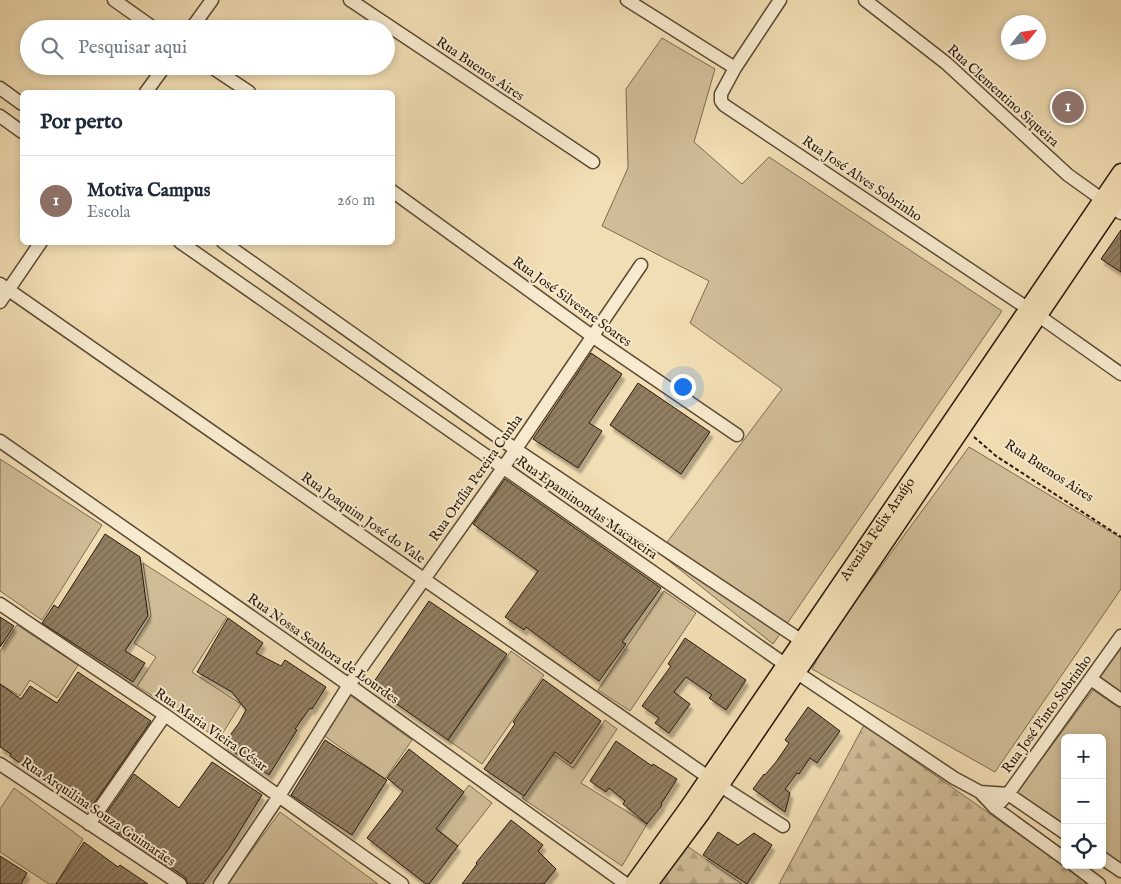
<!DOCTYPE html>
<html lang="pt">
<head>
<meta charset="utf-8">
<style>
  :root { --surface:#fff; --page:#f2f2f3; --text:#1f2937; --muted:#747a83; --line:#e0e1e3; --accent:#8f2418 }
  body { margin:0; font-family:"IM FELL English",serif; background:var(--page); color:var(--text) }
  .controls { position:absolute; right:15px; bottom:15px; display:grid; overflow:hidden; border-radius:8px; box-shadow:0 2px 8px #0003 }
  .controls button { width:45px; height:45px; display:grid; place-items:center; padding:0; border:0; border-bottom:1px solid var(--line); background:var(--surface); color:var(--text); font:25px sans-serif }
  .compass { position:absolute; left:1001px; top:15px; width:45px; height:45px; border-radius:50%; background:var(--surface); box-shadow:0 2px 8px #0003; rotate:60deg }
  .you { position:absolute; left:682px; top:386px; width:18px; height:18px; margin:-12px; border:4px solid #fff; border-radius:50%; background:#1a73e8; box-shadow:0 0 0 8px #1a73e833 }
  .badge { display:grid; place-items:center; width:32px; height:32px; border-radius:50%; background:var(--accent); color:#fff; font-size:16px; font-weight:700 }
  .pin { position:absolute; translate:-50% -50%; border:2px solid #fff; box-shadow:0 1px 5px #0006 }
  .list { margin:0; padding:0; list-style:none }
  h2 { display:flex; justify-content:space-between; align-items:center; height:65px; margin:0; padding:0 20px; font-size:21px }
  h2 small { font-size:16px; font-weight:400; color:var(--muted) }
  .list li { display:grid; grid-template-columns:32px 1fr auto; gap:15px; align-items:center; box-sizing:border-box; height:90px; padding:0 20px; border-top:1px solid var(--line) }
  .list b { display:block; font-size:19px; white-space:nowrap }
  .list p { margin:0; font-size:16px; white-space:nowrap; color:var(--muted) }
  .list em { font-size:16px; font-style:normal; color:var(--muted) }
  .icon { flex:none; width:28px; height:28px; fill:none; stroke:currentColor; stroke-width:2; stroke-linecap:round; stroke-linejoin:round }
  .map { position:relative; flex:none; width:1121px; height:884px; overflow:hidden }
  .search { position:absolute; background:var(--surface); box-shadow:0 2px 8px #0003; left:20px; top:20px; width:375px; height:55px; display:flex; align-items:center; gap:12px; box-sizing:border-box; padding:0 18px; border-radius:28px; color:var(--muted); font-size:19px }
  .panel { position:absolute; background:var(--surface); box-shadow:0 2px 8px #0003; left:20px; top:90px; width:375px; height:155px; border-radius:8px }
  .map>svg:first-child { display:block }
</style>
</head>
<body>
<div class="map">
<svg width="1121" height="884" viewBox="0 0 1121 884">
  <defs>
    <pattern id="forest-firs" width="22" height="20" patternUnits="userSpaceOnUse" patternTransform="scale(1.25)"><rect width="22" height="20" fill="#d0bd97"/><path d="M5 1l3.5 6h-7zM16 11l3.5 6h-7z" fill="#b3a281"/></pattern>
    <pattern id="building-hatch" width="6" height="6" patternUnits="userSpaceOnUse" patternTransform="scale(1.25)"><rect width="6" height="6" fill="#927f62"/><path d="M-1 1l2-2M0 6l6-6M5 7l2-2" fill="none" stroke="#77674f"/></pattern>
    <filter id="shadow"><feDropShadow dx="3" dy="5.5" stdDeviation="1" flood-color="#0004"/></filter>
  </defs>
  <rect width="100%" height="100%" fill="#f2deb4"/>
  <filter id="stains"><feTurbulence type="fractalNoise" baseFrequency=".004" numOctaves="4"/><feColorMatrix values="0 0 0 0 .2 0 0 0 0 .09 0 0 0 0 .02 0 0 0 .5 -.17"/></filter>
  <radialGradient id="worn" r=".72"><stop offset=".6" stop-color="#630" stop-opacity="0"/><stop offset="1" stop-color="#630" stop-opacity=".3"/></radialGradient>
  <path fill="#d0bd97" stroke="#7c6b50" d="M662,38l53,31 -21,73 48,42 27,-27 233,154 -229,333 -114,-91 123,-164 -92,-66 19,-42 -107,-55 26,-58 -2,-79z
    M969,447l152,91v51l-126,183 -183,-103 18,-33z
    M0,459l102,66 -60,95 -42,-29z
    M143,563l84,54 -35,55 49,32 -22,35 -82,-53 19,-29 -22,-14 17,-27z
    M664,591l32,22 -66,98 -32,-21z
    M17,625l61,40 -21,33 -27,-18 -10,16 -20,-12v-33z
    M1121,640v59l-25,-17z
    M511,651l33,24 -62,89 -34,-24z
    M1093,690l28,19v155l-19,-13v-113h-37v87l-48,-33z
    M350,695l62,45 -27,39 -62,-44z
    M605,720l12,9 -36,54 66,41 -25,42 -100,-68 30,-45 21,15z
    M469,785l23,18 -34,43 -22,-18z
    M14,788l69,51 -27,45h-7l-49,-32v-43z
    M280,812l98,72h-151z"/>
  <path fill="url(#forest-firs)" stroke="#7c6b50" d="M864,725l225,159h-310z
    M687,846l55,38h-84z"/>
  <path fill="url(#building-hatch)" stroke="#29190a" filter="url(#shadow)" d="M1121,230v42l-20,-13z
    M591,353l31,21 -33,49 13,8 -24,37 -45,-29z
    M638,383l72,49 -29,42 -71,-49z
    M505,479l156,109 -39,54 4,2 -27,37 -73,-54 -2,3 -19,-13 33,-46 -65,-47z
    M105,534l35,23 8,59 -23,35 20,12 -12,19 -91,-59 12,-18 4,3z
    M429,601l78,53 -59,86 -77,-54z
    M0,617l14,9 -14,21z
    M228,618l35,25 -7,10 25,13 4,-6 41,27 -14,22 -2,-1 -15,21 2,1 -28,45 -46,-30 16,-22 7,-13 -14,-18 -35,-20z
    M685,638l61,42 -20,30 -17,-12 3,-3 -26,-18 -12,15 16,12 -21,29 -14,-10 4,-5 -17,-12 29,-40 -3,-2z
    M78,672l73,49 -61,88 -46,-32 -1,2 -33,-23 1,-2 -11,-7v-63l21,15 9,-13 27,17z
    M543,679l58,42 -30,43 -16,-12 -31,44 -40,-27 31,-45 -2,-2z
    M808,707l32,24 -23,32 -7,-5 -11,16 -2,-1 -12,16 5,4 -5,19 -32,-23 11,-15 1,1 11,-13 13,-19 -4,-3z
    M325,740l62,40 -35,55 -61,-40z
    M616,741l36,25 1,-2 24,15 -16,25 1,1 -15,19 -24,-20 2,-3 -16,-13 -3,4 -16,-11z
    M409,749l55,43 -28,37 22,17 -29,38h-3l-59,-46 36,-47 -16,-13z
    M212,762l50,33 -34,55 -25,34h-15l-3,-7 -84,-56 33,-47 45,34z
    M511,820l32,25 -5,6 18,18 -12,15h-82l15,-20 -1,-1z
    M718,832l20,13 16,-12 18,12 -25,39 -44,-29z
    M84,842l34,25 2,-2 28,19h-92z
    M0,856l27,17 -6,11h-21z"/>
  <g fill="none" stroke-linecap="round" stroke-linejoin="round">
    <defs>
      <path id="minor" d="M114,0l41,29
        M350,0l243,162
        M627,0l108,68
        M780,0l-45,68 -14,26v7l3,4 315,211 82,58
        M865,0l81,63 122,112 53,38
        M191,29l21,-29
        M210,66l39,26
        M0,88l22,16
        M146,92l19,-26
        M0,116l22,16
        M392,191l200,145 145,99
        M180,242l616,430 158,106 26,14 28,2 57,39
        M223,242l292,207 293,196
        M0,284l708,493
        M0,302l41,-60
        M0,441l349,244 277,199
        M0,604l165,111 237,169
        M1091,679l30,21
        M0,764l180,120
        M719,785l64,41
        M980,792l15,16 70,51
        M995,808l13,-14 113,-158
        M89,824l76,-109
        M1102,858l19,13
        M1074,865l25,19
        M220,884l59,-88 70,-111 154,-217 138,-203"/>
      <g id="major">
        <path id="s1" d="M633,884l56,-78 432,-634"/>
        <path d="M649,884l52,-70 420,-620"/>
      </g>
    </defs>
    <use href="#minor" stroke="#5b4a34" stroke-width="15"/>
    <use href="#major" stroke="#29190a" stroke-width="19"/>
    <path stroke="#29190a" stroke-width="2" stroke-dasharray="4 2.5" stroke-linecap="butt" d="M974,437l22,19 125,81"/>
    <use href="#minor" stroke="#f7eace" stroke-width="12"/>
    <use href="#major" stroke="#f2deb4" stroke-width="16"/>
  </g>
  <g text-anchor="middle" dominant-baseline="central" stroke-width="4" stroke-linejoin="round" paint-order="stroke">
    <g font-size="14" fill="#29190a" stroke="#f7eace">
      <text transform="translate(480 69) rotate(34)">Rua Buenos Aires</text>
      <text transform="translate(1003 96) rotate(42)">Rua Clementino Siqueira</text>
      <text transform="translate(862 179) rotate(34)">Rua José Alves Sobrinho</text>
      <text transform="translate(572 302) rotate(36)">Rua José Silvestre Soares</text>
      <text transform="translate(1049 471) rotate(33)">Rua Buenos Aires</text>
      <text transform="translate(476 478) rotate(-55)">Rua Ortília Pereira Cunha</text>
      <text transform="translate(587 508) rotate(35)">Rua Epaminondas Macaxeira</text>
      <text transform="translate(363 518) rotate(35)">Rua Joaquim José do Vale</text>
      <text stroke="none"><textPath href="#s1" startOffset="431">Avenida Felix Araújo</textPath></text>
      <text transform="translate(323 649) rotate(35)">Rua Nossa Senhora de Lourdes</text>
      <text transform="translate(1047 714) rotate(-54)">Rua José Pinto Sobrinho</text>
      <text transform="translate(211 730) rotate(35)">Rua Maria Vieira César</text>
      <text transform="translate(98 812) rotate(34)">Rua Arquilina Souza Guimarães</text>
    </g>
  </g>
  <rect width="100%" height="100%" filter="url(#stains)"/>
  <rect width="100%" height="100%" fill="url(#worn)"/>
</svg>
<div class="controls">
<button>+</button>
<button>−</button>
<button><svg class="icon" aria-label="locate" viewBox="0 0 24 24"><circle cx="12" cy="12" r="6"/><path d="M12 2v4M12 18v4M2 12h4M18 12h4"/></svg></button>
</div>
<svg class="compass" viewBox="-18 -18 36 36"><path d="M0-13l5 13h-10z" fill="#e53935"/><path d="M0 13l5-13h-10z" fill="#747a83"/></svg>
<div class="you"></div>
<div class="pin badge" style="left:1068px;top:107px;background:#8d6e63">1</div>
<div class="search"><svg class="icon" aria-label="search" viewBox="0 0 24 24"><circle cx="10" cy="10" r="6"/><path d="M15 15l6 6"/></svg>Pesquisar aqui</div>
<section class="panel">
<h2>Por perto<small></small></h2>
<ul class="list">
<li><span class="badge" style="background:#8d6e63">1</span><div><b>Motiva Campus</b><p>Escola</p></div><em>260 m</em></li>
</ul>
</section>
</div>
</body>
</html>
